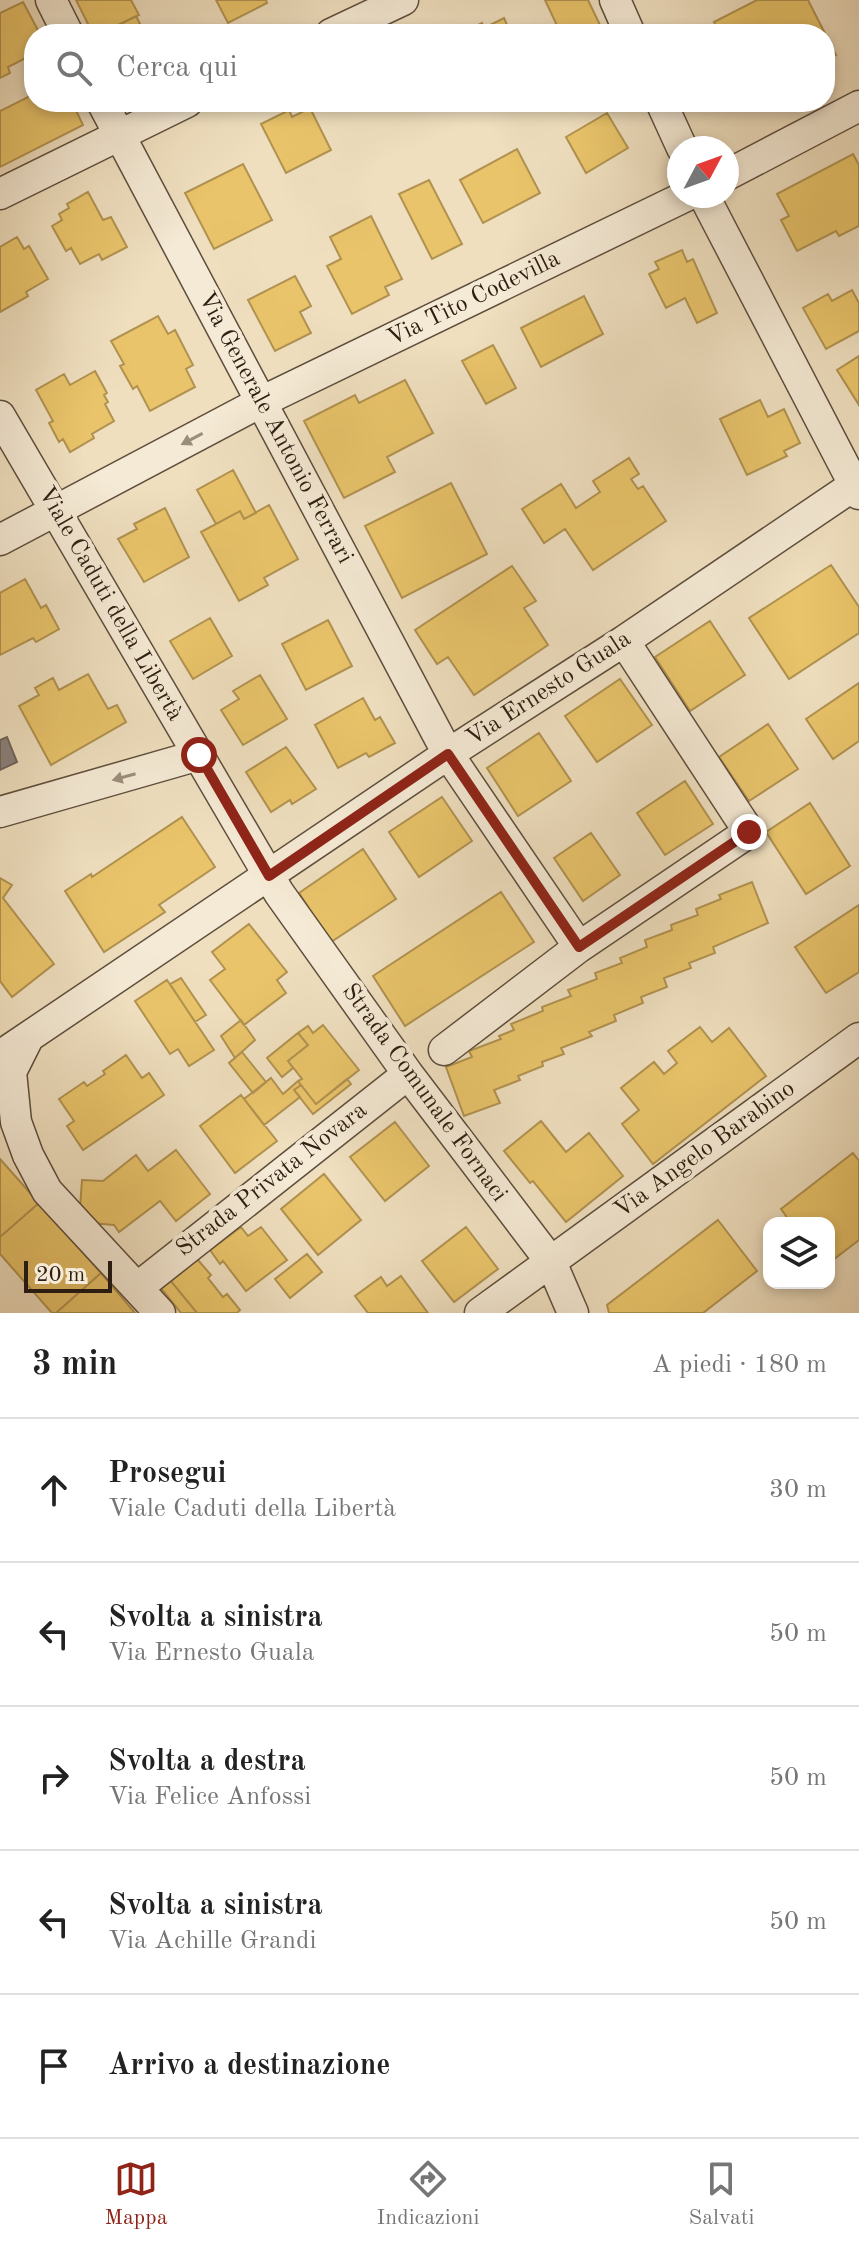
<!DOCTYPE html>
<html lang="it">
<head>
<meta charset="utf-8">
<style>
  :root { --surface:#fff; --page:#f6f6f6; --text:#222; --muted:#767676; --line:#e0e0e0; --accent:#8f2418 }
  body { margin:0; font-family:"Old Standard TT",serif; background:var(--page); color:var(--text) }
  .controls { position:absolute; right:24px; bottom:24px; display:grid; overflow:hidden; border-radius:16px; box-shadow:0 4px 12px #0003 }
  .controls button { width:72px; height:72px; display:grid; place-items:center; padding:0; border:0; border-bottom:2px solid var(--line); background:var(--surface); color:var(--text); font:40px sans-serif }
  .compass { position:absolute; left:667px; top:136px; width:72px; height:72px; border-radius:50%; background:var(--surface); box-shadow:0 4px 12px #0003; rotate:49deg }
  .scale { position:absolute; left:24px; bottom:20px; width:88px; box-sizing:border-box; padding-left:8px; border:4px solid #2e1e12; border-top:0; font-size:22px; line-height:28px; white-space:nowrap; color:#2e1e12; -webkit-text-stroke:6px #f5ead5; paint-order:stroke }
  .stop { position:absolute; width:24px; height:24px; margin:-18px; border:6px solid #8f2418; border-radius:50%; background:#fff }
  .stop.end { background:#8f2418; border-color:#fff; box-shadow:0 2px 8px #0008 }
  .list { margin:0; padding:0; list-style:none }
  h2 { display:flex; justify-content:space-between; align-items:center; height:104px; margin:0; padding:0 32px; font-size:34px }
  h2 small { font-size:26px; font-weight:400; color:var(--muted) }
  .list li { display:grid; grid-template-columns:52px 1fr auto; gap:24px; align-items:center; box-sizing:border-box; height:144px; padding:0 32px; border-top:2px solid var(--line) }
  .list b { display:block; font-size:30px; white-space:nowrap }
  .list p { margin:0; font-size:26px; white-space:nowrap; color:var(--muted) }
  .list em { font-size:26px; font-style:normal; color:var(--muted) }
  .icon { flex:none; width:44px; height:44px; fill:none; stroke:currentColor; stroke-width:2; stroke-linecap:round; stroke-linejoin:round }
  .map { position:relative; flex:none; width:859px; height:1313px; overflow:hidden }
  .search { position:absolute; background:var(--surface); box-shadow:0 4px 12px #0003; left:24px; right:24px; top:24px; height:88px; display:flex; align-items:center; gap:20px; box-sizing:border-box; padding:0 28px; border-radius:32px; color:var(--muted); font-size:30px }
  .sheet { height:824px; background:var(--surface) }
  nav { display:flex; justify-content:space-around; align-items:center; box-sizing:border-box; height:112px; border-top:2px solid var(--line); background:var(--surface); font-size:22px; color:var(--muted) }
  nav a { display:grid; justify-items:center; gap:4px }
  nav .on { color:var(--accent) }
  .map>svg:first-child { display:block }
</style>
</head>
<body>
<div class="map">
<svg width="859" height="1313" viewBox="0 0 859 1313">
  <rect width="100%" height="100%" fill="#efdfbf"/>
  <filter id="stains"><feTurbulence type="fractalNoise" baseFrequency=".0025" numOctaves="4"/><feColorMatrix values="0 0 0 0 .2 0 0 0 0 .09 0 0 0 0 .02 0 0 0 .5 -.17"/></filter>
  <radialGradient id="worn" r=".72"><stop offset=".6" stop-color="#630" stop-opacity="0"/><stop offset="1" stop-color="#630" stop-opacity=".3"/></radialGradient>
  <path fill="#e9c46a" stroke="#b19250" stroke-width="2" d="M76,0h55l8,15 -39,19h-7z
    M216,0h50l1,3 -39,20z
    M545,0h43l12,25 -20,9h-19z
    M757,0h51l28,55 -11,6v-27h-105l-6,-12z
    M23,2l17,32h-6v20l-26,13 2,6 -10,5v-65z
    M136,16l9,18h-45z
    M504,18l7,16h-50l21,-11 2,5z
    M34,94v8h38l11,23 -83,42v-56z
    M310,108l21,42 -45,23 -25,-49 28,-14 3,7z
    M607,113l21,35 -42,25 -20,-36z
    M517,149l23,44 -57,30 -23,-43z
    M853,154l6,11v61l-20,10 -3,-5 -39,20 -16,-31 8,-4 -12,-22z
    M243,164l29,56 -58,29 -29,-56z
    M429,180l33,64 -30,15 -33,-65z
    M88,192l15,28 8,-3 16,30 -25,13 -3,-6 -19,10 -9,-16 -5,3 -14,-25 10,-6 -3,-6 10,-6 -2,-4z
    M371,216l31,63 -17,8 4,8 -37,19 -25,-48 14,-7 -11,-22z
    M17,237l7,12 5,-3 19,33 -22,13 2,4 -28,16v-65z
    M682,250l5,12 6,-3 24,54 -20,10 -12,-25 -19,10 -17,-34 10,-5 -4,-7z
    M295,276l16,30 -11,6 11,21 -36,18 -27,-51z
    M852,290l7,13v28l-33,18 -23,-41 25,-14 4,7z
    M584,296l19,38 -62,33 -20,-39z
    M158,316l10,18 7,-4 18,35 -7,4 9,18 -45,24 -13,-25 -4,3 -13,-23 4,-2 -13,-23z
    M493,345l23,43 -30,16 -24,-43z
    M859,356v49l-22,-35z
    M95,371l12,22 -3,2 4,7 -3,2 9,17 -22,13 2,4 -24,14 -7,-13 -4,3 -10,-19 4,-2 -17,-31 28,-16 6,11z
    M405,380l28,53 -46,24 8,15 -51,26 -40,-77 51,-26 4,8z
    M760,400l8,17 16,-8 16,34 -16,8 3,5 -40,19 -27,-56z
    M629,458l10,16 -8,5 7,10 5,-3 23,35 -73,49 -28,-41 -21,14 -22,-34 39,-25 15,24 24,-16 -7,-11z
    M233,470l23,43 -12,6 -4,-8 -24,13 -19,-34z
    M451,483l36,71 -85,44 -37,-72z
    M269,505l29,54 -34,19 4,7 -29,16 -38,-69 39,-21 4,8z
    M165,508l24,49 -45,25 -26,-43 19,-10 -3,-5z
    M831,565l28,42v26l-70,46 -40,-61z
    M512,566l24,35 -12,7 24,37 -74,50 -26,-38 -11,7 -22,-34z
    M25,579l16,29 5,-3 13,24 -23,13 -3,-4 -33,17v-62z
    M210,618l22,38 -39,23 -23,-38z
    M328,620l24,46 -46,24 -24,-46z
    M710,621l35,54 -55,36 -35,-54z
    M88,674l20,35 9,-4 9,17 -75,43 -32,-59 20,-11 -4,-7 18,-10 6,12z
    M260,675l27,44 -44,26 -22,-35 18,-11 -6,-8z
    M620,679l32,46 -55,37 -32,-46z
    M859,683v58l-26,18 -27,-40z
    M363,698l12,22 5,-3 15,26 -26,14 -3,-4 -28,15 -23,-43z
    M768,724l30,45 -49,32 -30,-44z
    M539,733l32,48 -53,35 -31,-48z
    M286,747l30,42 -24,15 -2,-4 -19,12 -25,-40z
    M685,781l28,43 -48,31 -28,-42z
    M442,797l30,44 -53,36 -30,-45z
    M810,803l40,63 -44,28 -40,-62z
    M182,817l33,50 -56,38 6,7 -61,40 -39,-61 26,-17 1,3z
    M591,833l29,42 -37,26 -29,-43z
    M363,849l33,50 -65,43 -32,-49z
    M0,878l12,7 -9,13 51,66 -42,33 -12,-16z
    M752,882l16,41 -55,24 2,6 -26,10 2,5 -27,10 3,9 -26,10 2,6 -29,12 2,6 -27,11 3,4 -31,12 3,6 -22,8 1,4 -25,10 2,4 -26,10 6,13 -36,13 -18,-49 26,-10 -3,-6 32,-12 -2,-3 15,-6 -3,-6 32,-13 -1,-4 29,-11 -3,-6 29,-11 -2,-6 27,-10 -2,-5 27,-11 -2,-7 27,-10 -1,-5 27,-10 -2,-6 25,-10 -2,-4z
    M501,892l33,50 -129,84 -32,-50z
    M859,905v67l-33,21 -31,-46z
    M249,924l38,48 -10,8 9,13 -42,32 -34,-45 15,-11 -13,-17z
    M181,978l25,37 -11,7 -25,-38z
    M167,980l47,70 -25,16 -11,-17 -8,5 -35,-53z
    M241,1020l14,20 -20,18 -14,-22z
    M323,1025l36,45 -43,34 -18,-23 4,-2 -14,-18 20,-16 -10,-12 10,-7 5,7z
    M700,1027l12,15 17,-14 37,48 -113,88 -31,-40 17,-14 -18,-22 33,-26 10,12 13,-11 -9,-12z
    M298,1033l10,12 -20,16 5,7 -11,9 -15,-19z
    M242,1052l24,30 -13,11 -24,-30z
    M126,1055l16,23 7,-5 15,22 -81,55 -16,-24 7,-5 -15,-22 25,-17 3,4 18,-12 -2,-3z
    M271,1078l12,16 15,-13 3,4 -7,5 6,7 -36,28 -20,-26z
    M347,1079l4,5 -38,30 -19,-24 7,-5 15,19z
    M241,1095l36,46 -42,32 -35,-47z
    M541,1121l25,31 23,-19 34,43 -57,46 -33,-41 -3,2 -26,-32z
    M395,1122l34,44 -44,35 -35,-44z
    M176,1150l34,44 -34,27 -16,-20 -41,31 -5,-7 -35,-3 3,-42 21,1 33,-26 12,16z
    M853,1153l6,8v79l-30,23v-40h-38l-10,-14z
    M0,1159l39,44 -39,34z
    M324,1174l37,46 -43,35 -37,-46z
    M39,1203l62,70 -45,40h-4l-52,-59v-17z
    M718,1220l39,51 -54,42h-94l-2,-8z
    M241,1227l7,9 13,-9 26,33 -41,31 -23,-30 -3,3 -10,-14z
    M466,1227l32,42 -44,33 -32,-41z
    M307,1254l15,18 -32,26 -15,-19z
    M197,1259l14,16 -3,3 15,19 4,-3 13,16 -3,3h-40l-27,-33z
    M101,1273l34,40h-79z
    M401,1276l27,37h-60l-13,-17 26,-19 6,9z
    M170,1280l27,33h-16l-20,-25z"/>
  <path fill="#8a817c" stroke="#6e635c" stroke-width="2" d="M7,737l10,25 -17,8v-30z"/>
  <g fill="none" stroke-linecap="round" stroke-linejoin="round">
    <defs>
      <path id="minor" d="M51,0l17,34
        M615,0l15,34
        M331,34l72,-34
        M102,102l346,652 131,193
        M661,102l21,46
        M727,175l132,-69
        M0,194l187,-92
        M704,196l155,298
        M0,416l279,477 129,181 143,188 22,51
        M0,540l261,-138 425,-206
        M0,812l199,-57
        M28,1038l-17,34 5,50 12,33 19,36 113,122
        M444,1050l135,-103 170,-115 -125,-191
        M0,1056l448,-302 176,-113 235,-159
        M137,1288l271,-214
        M480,1313l379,-275"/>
    </defs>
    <use href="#minor" stroke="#5e4e3d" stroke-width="33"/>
    <use href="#minor" stroke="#f5ead5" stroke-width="30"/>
  </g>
  <defs><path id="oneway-solid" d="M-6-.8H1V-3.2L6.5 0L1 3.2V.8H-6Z" transform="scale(2)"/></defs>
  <g fill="#9b8e7d">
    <use href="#oneway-solid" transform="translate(192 439) rotate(152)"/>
    <use href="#oneway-solid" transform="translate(124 777) rotate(164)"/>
  </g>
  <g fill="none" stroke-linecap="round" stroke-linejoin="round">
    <path stroke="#8f2418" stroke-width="10" d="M199,755l70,121 179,-122 131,193 170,-115"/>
  </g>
  <g text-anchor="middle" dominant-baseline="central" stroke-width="8" stroke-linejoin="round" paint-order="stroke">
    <g font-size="24" fill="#2e1e12" stroke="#f5ead5">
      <text transform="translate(474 299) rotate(-26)">Via Tito Codevilla</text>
      <text transform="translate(275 428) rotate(62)">Via Generale Antonio Ferrari</text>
      <text transform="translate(110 604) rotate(60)">Viale Caduti della Libertà</text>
      <text transform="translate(549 689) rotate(-33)">Via Ernesto Guala</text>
      <text transform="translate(424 1093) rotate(54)">Strada Comunale Fornaci</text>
      <text transform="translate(705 1150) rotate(-36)">Via Angelo Barabino</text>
      <text transform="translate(272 1180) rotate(-38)">Strada Privata Novara</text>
    </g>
  </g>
  <rect width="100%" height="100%" filter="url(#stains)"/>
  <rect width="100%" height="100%" fill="url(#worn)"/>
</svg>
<div class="controls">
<button><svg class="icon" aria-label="layers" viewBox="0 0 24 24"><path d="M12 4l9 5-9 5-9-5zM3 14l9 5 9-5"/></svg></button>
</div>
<svg class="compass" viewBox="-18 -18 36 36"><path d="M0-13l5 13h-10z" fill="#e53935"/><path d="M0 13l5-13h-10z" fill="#767676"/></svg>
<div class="scale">20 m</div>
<div class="stop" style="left:199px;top:755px"></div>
<div class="stop end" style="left:749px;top:832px"></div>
<div class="search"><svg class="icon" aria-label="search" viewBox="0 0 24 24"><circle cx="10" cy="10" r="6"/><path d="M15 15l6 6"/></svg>Cerca qui</div>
</div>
<section class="sheet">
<h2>3 min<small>A piedi · 180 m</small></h2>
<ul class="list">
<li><svg class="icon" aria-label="ahead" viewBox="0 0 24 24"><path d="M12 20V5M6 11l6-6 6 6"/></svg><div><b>Prosegui</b><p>Viale Caduti della Libertà</p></div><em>30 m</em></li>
<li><svg class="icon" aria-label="left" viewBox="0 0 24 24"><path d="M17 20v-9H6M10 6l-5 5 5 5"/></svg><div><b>Svolta a sinistra</b><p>Via Ernesto Guala</p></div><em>50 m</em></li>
<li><svg class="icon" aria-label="right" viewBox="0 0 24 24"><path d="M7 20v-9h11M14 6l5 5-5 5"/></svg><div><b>Svolta a destra</b><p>Via Felice Anfossi</p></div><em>50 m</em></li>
<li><svg class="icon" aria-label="left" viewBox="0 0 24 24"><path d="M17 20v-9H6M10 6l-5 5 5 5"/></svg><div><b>Svolta a sinistra</b><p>Via Achille Grandi</p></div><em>50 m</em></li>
<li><svg class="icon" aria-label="arrive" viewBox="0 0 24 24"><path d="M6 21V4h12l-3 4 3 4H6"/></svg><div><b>Arrivo a destinazione</b></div></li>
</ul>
</section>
<nav>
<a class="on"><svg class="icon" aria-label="map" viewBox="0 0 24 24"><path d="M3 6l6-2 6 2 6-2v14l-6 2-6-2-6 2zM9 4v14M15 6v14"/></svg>Mappa</a>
<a><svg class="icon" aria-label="directions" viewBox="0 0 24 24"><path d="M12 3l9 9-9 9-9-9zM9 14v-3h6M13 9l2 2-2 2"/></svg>Indicazioni</a>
<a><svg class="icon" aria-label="saved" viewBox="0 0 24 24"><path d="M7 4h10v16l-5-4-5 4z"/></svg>Salvati</a>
</nav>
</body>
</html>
